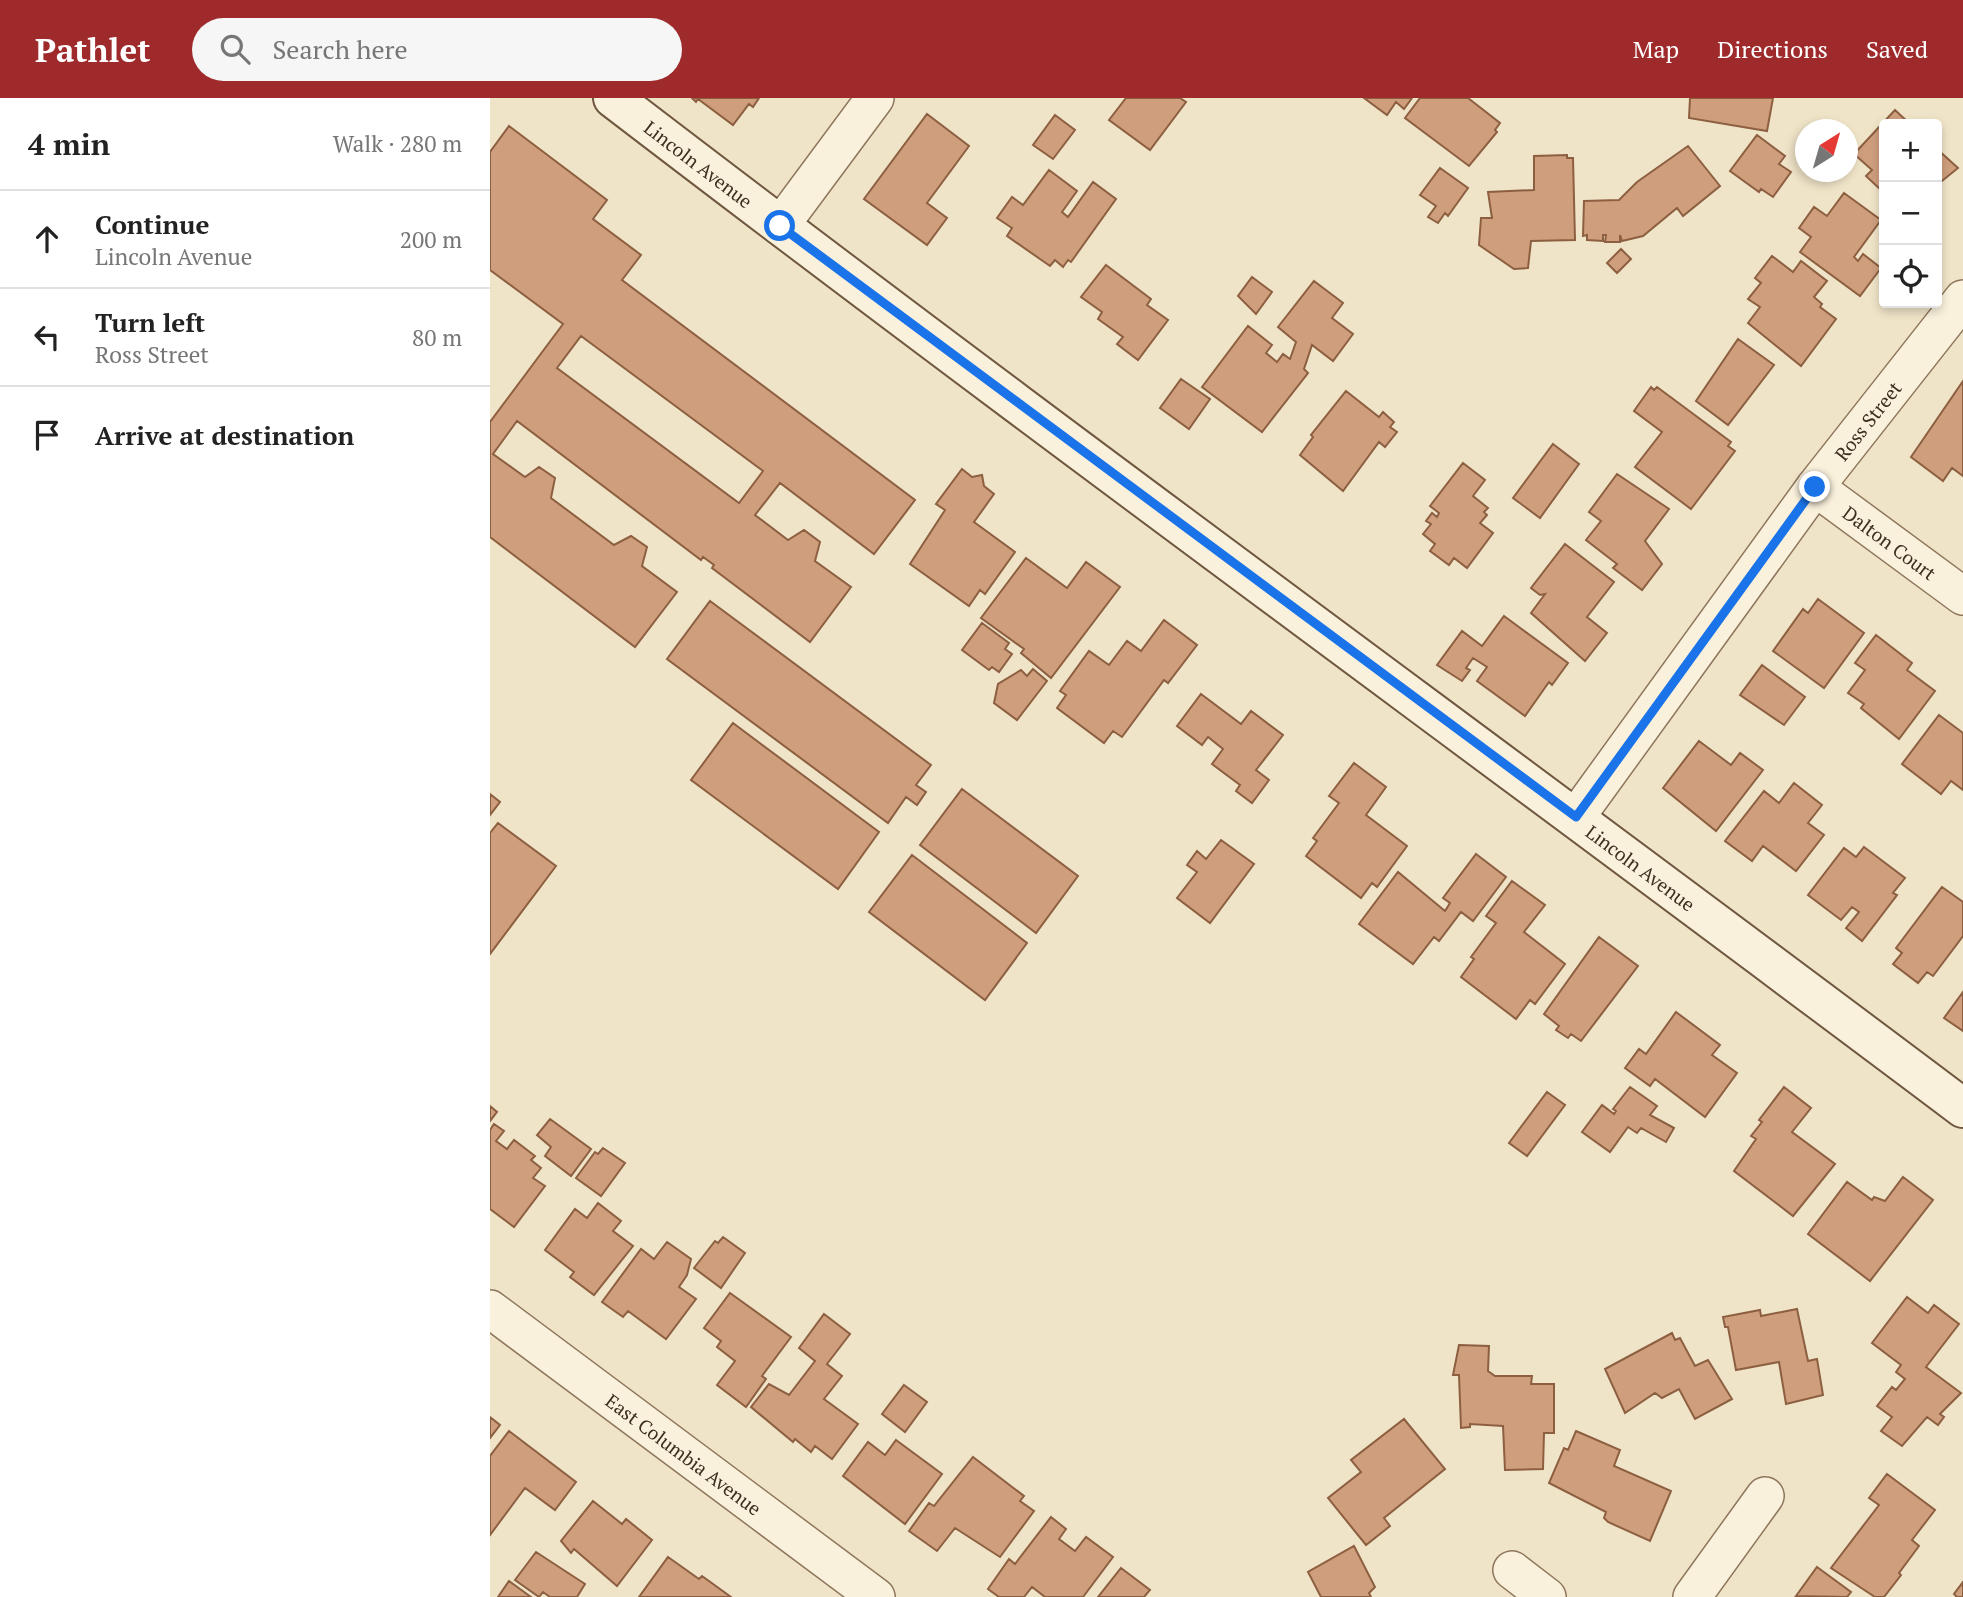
<!DOCTYPE html>
<html lang="en">
<head>
<meta charset="utf-8">
<style>
  :root { --surface:#fff; --page:#f6f6f6; --text:#222; --muted:#767676; --line:#e0e0e0; --accent:#9e2a2b }
  body { margin:0; font-family:"PT Serif",serif; background:var(--page); color:var(--text) }
  .controls { position:absolute; right:21px; top:21px; display:grid; overflow:hidden; border-radius:7px; box-shadow:0 4px 10px #0003 }
  .controls button { width:63px; height:63px; display:grid; place-items:center; padding:0; border:0; border-bottom:2px solid var(--line); background:var(--surface); color:var(--text); font:35px sans-serif }
  .compass { position:absolute; left:1305px; top:21px; width:63px; height:63px; border-radius:50%; background:var(--surface); box-shadow:0 4px 10px #0003; rotate:37deg }
  .stop { position:absolute; width:21px; height:21px; margin:-16px; border:5px solid #1a73e8; border-radius:50%; background:#fff }
  .stop.end { background:#1a73e8; border-color:#fff; box-shadow:0 2px 7px #0008 }
  .list { margin:0; padding:0; list-style:none }
  h2 { display:flex; justify-content:space-between; align-items:center; height:91px; margin:0; padding:0 28px; font-size:30px }
  h2 small { font-size:23px; font-weight:400; color:var(--muted) }
  .list li { display:grid; grid-template-columns:46px 1fr auto; gap:21px; align-items:center; box-sizing:border-box; height:98px; padding:0 28px; border-top:2px solid var(--line) }
  .list b { display:block; font-size:26px; white-space:nowrap }
  .list p { margin:0; font-size:23px; white-space:nowrap; color:var(--muted) }
  .list em { font-size:23px; font-style:normal; color:var(--muted) }
  .icon { flex:none; width:38px; height:38px; fill:none; stroke:currentColor; stroke-width:2; stroke-linecap:round; stroke-linejoin:round }
  .map { position:relative; flex:none; width:1473px; height:1499px; overflow:hidden }
  header { display:flex; align-items:center; gap:42px; box-sizing:border-box; height:98px; padding:0 35px; background:var(--accent); color:#fff }
  header strong { font-size:33px }
  nav { display:flex; gap:38px; margin-inline-start:auto; font-size:24px }
  .search { width:490px; height:63px; background:var(--page); display:flex; align-items:center; gap:18px; box-sizing:border-box; padding:0 24px; border-radius:38px; color:var(--muted); font-size:26px }
  main { display:flex }
  aside { flex:1; background:var(--surface) }
  .map>svg:first-child { display:block }
</style>
</head>
<body>
<header>
<strong>Pathlet</strong>
<div class="search"><svg class="icon" aria-label="search" viewBox="0 0 24 24"><circle cx="10" cy="10" r="6"/><path d="M15 15l6 6"/></svg>Search here</div>
<nav><a>Map</a><a>Directions</a><a>Saved</a></nav>
</header>
<main>
<aside>
<h2>4 min<small>Walk · 280 m</small></h2>
<ul class="list">
<li><svg class="icon" aria-label="ahead" viewBox="0 0 24 24"><path d="M12 20V5M6 11l6-6 6 6"/></svg><div><b>Continue</b><p>Lincoln Avenue</p></div><em>200 m</em></li>
<li><svg class="icon" aria-label="left" viewBox="0 0 24 24"><path d="M17 20v-9H6M10 6l-5 5 5 5"/></svg><div><b>Turn left</b><p>Ross Street</p></div><em>80 m</em></li>
<li><svg class="icon" aria-label="arrive" viewBox="0 0 24 24"><path d="M6 21V4h12l-3 4 3 4H6"/></svg><div><b>Arrive at destination</b></div></li>
</ul>
</aside>
<div class="map">
<svg width="1473" height="1499" viewBox="0 0 1473 1499">
  <rect width="100%" height="100%" fill="#f0e4c8"/>
  <path fill="#cf9f7d" stroke="#8d5f41" stroke-width="2" fill-rule="evenodd" d="M202,0h67l-6,9 -4,-3 -16,21 -35,-26 -2,3z
    M636,0h54l6,4 -36,48 -41,-30z
    M874,0h48l-8,11 -8,-7 -9,13z
    M930,0h48l32,25 -5,7 2,2 -28,34 -64,-48z
    M1200,0h83l-6,33 -78,-13z
    M1405,12l15,14h-26v69l-18,-17 6,-6 -18,-16z
    M437,16l42,32 -42,57 20,15 -20,27 -63,-46z
    M565,17l20,15 -22,29 -20,-14z
    M19,28l98,74 -14,19 48,36 -19,25 293,220 -41,54 -94,-71 -25,32 33,25 16,-10 16,12 -5,19 36,26 -41,55 -98,-74 2,-3 -11,-8 -2,3 -184,-139 -24,33 32,23 14,-10 16,11 -4,20 63,47 17,-9 16,11 -5,19 35,26 -42,55 -145,-110v-115l73,-98 -73,-54v-118zM91,238l182,135 -24,32 -182,-135z
    M1267,37l28,21 -6,8 12,8 -18,25 -12,-8 -2,3 -29,-21z
    M1198,48l32,40 -37,30 -6,-8 -34,28 -21,5 -2,-6v7h-15l1,-7h-3v6l-16,-1v-5l-4,1 1,-35 35,-1 18,-18z
    M1447,51l21,19 -21,17z
    M1077,57v3h6l2,82 -44,1 -3,27 -14,1 -35,-24 2,-27h11l-4,-26 46,-2v-34z
    M950,70l28,20 -20,28 -3,-3 -7,10 -10,-6 8,-11 -16,-11z
    M559,72l28,21 -15,21 6,5 25,-35 23,17 -45,63 -3,-2 -5,7 -8,-7 -5,6 -43,-30 5,-8 -15,-10 15,-21 11,8z
    M1354,95l37,27 -27,37 4,4 5,-7 18,14 -21,28 -60,-44 11,-15 -12,-9 15,-21 13,9z
    M1131,151l10,10 -14,14 -10,-10z
    M1282,158l21,16 8,-11 26,20 -13,16 8,7 -2,3 16,12 -35,47 -53,-43 12,-16 -12,-8 13,-16 -6,-5z
    M616,167l45,34 -4,6 21,15 -30,40 -21,-16 6,-7 -25,-18 4,-7 -21,-15z
    M762,179l20,15 -16,22 -18,-18z
    M824,183l29,22 -11,15 21,16 -20,27 -21,-16 -8,24 4,4 -46,59 -60,-45 46,-61 24,19 -6,8 11,9 6,-8 7,5 6,-17 -18,-15z
    M1248,241l36,26 -46,60 -32,-24z
    M691,281l29,20 -21,30 -29,-21z
    M1473,283v95l-11,-8 -9,13 -32,-24z
    M1161,289l3,3 3,-3 74,55 -3,4 7,5 -44,58 -56,-42 27,-35 -28,-21z
    M856,293l33,26 4,-5 11,10 -4,5 7,5 -12,15 -6,-5 -36,49 -43,-36 13,-18 -2,-2z
    M1063,346l26,20 -39,54 -27,-20z
    M973,365l22,17 -12,16 15,12 -4,4 3,3 -7,8 13,10 -26,35 -13,-10 -5,7 -19,-14 5,-7 -12,-10 8,-10 -5,-3 6,-8 5,4 2,-4 -9,-7z
    M472,371l10,8 10,-2 2,11 10,8 -20,28 41,30 -30,42 -5,-4 -11,16 -59,-42 35,-54 -9,-6z
    M1127,376l52,35 -24,32 17,23 -20,26 -29,-22 4,-4 -31,-24 15,-19 -12,-9z
    M1075,446l49,38 -27,35 20,16 -22,28 -54,-48 14,-19 -5,1 -9,-7z
    M536,460l41,30 19,-26 34,25 -69,91 -30,-25 3,-4 -43,-31z
    M1328,501l46,34 -40,55 -51,-37 30,-42 5,4z
    M220,503l221,164 -15,20 10,7 -9,13 -11,-8 -18,26 -221,-164z
    M1014,518l64,47 -16,22 -3,-3 -24,34 -48,-35 10,-14 -14,-9 -7,10 4,2 -8,11 -25,-16 25,-34 20,15z
    M674,522l33,25 -29,38 -4,-3 -42,57 -9,-6 -9,12 -47,-35 9,-13 -6,-4 29,-40 20,14 18,-24 14,10z
    M492,525l27,20 -4,6 7,5 -13,18 -7,-5 -3,3 -27,-20z
    M1386,537l36,28 -5,7 28,21 -36,48 -38,-31 3,-4 -16,-11 17,-23 -10,-7z
    M1272,567l43,32 -21,28 -44,-30z
    M543,571l14,12 -30,39 -23,-17 4,-19 23,-14 6,6z
    M711,596l40,30 10,-13 32,24 -27,35 13,10 -17,23 -16,-12 4,-6 -28,-21 11,-15 -15,-12 -6,8 -25,-19z
    M1449,617l24,18v57l-12,-9 -10,13 -39,-30z
    M243,625l146,109 -41,57 -147,-109z
    M1209,643l32,24 9,-12 23,17 -47,61 -53,-43z
    M864,665l32,24 -20,28 41,31 -30,41 -5,-4 -11,15 -55,-42 11,-15 -4,-3 26,-35 -10,-7z
    M1304,685l28,22 -14,18 16,12 -28,36 -33,-25 -11,15 -27,-20 39,-50 15,12z
    M472,691l116,87 -42,57 -116,-88z
    M0,696l10,8 -10,13z
    M8,725l58,43 -66,88v-121z
    M731,742l33,24 -44,59 -33,-25 20,-26 -10,-7 10,-14 9,8z
    M1374,749l41,31 -12,15 4,2 -35,46 -16,-13 13,-16 -7,-5 -11,13 -33,-25 36,-47 12,9z
    M986,756l30,23 -33,44 -12,-9 -22,29 -5,-4 -21,27 -54,-40 39,-52 47,39 5,-8 -7,-5z
    M422,757l115,88 -42,57 -116,-88z
    M1022,783l33,24 -21,27 41,32 -30,40 -5,-4 -14,19 -55,-42 13,-18 -3,-2 25,-34 -10,-7z
    M1452,789l21,15v34l-30,40 -6,-4 -9,11 -25,-19 9,-11 -6,-5z
    M1109,839l39,29 -57,75 -10,-7 -3,4 -12,-8 3,-4 -15,-12z
    M1473,894v39l-19,-13z
    M1186,914l44,33 -8,10 25,18 -32,44 -50,-38 -5,7 -25,-18 14,-19 7,5z
    M1140,989l27,19 -7,9 24,13 -8,14 -25,-14 -4,5 -9,-6 -18,25 -28,-20 20,-27 12,9 2,-3 -3,-2z
    M1294,989l27,21 -19,24 43,32 -42,52 -59,-45 22,-32 -5,-3 11,-14 -3,-2z
    M1057,994l18,13 -38,51 -18,-13z
    M0,1008l7,6 -7,9z
    M60,1021l41,30 -20,27 -26,-20 6,-9 -14,-12z
    M4,1026l10,7 -8,10 11,8 7,-9 21,16 -4,4 10,8 -8,10 12,8 -31,41 -24,-18v-79z
    M113,1050l22,15 -24,33 -25,-18 19,-26 3,2z
    M1413,1079l30,23 -63,81 -62,-47 39,-52 25,18 2,-3 11,4z
    M108,1105l23,18 -8,10 20,15 -39,49 -24,-18 4,-5 -29,-22 30,-41 12,9z
    M233,1139l22,16 -24,35 -27,-20 21,-27 3,2z
    M177,1144l24,17 -4,16 -8,12 17,12 -30,40 -38,-28 -5,6 -21,-15 39,-53 13,10z
    M240,1195l61,44 -29,39 4,3 -20,28 -29,-22 18,-24 -18,-14 4,-6 -17,-13z
    M1417,1199l21,16 6,-8 25,19 -33,43 35,26 -21,21 4,3 -6,8 -11,-8 -25,29 -21,-15 11,-14 -15,-11 15,-19 4,3 9,-11 -9,-7 5,-7 -29,-22z
    M1307,1211l11,52 9,-2 6,36 -37,9 -7,-42 -43,8 -8,-43h-3l-2,-10 37,-7 1,6z
    M334,1216l26,20 -23,30 15,12 -18,23 34,25 -26,35 -17,-13 -4,6 -16,-13 -2,3 -42,-35 18,-23 20,11 26,-34 -16,-13z
    M1182,1235l3,7 5,-2 15,28 13,-6 24,39 -37,20 -16,-30 -17,9 -7,-5 -30,20 -20,-44z
    M969,1247l30,1 -1,25 7,5h37l-1,8h23v49h-10l-1,36 -38,1 -2,-44 -33,-2v3l-9,1 -2,-53h-6z
    M414,1287l23,17 -22,30 -23,-18z
    M0,1319l10,8 -10,13z
    M914,1321l41,50 -61,49 6,8 -24,19 -38,-47 33,-26 -10,-12z
    M19,1333l67,51 -21,28 -30,-22 -35,47v-79z
    M1086,1333l44,19 -6,16 57,25 -21,50 -42,-19 -4,-4 2,-6 -57,-29 15,-35 4,2z
    M406,1342l46,34 -37,50 -62,-48 25,-34 17,13z
    M483,1359l51,39 -4,5 14,10 -34,46 -45,-29 -18,23 -28,-20 20,-28 5,3z
    M1397,1376l48,36 -23,30 7,6 -20,27 2,2 -17,22h-9l-44,-29 48,-63 -10,-7z
    M103,1403l29,23 4,-5 26,21 -35,46 -43,-37 -3,4 -10,-12z
    M561,1419l15,12 -7,10 16,12 11,-14 27,20 -30,40h-38l-13,-10 -8,10h-25l-11,-8 21,-30 6,5z
    M864,1448l21,41 -6,6 2,4h-50l-13,-25z
    M46,1454l49,32 -8,13h-27l-7,-5 -4,5 -24,-17z
    M178,1459l31,22 3,-3 29,21h-92z
    M1327,1469l34,25 -4,5 -51,-1z
    M631,1470l29,22 -6,7h-46z
    M19,1483l22,16h-33z
    M1473,1484v15h-6l-3,-3z"/>
  <g fill="none" stroke-linecap="round" stroke-linejoin="round">
    <defs>
      <g id="street">
        <path d="M290,128l95,-128"/>
        <path id="s1" d="M1325,389l148,109"/>
        <path id="s2" d="M1086,719l239,-330 148,-188"/>
        <path id="s3" d="M0,1211l386,288"/>
        <path d="M1022,1472l35,27"/>
        <path d="M1202,1499l73,-101"/>
      </g>
      <g id="secondary">
        <path id="s4" d="M123,0c446,342 901,672 1350,1010"/>
      </g>
    </defs>
    <use href="#street" stroke="#8d765c" stroke-width="40"/>
    <use href="#secondary" stroke="#6f573f" stroke-width="42"/>
    <use href="#street" stroke="#faf1dc" stroke-width="37"/>
    <use href="#secondary" stroke="#faf1dc" stroke-width="38"/>
  </g>
  <g fill="none" stroke-linecap="round" stroke-linejoin="round">
    <path stroke="#1a73e8" stroke-width="9" d="M290,128l796,591 239,-330"/>
  </g>
  <g text-anchor="middle" dominant-baseline="central" stroke-width="5" stroke-linejoin="round" paint-order="stroke">
    <g font-size="19" fill="#3d2e20" stroke="#f7eed8">
      <text stroke="none"><textPath href="#s4" startOffset="108">Lincoln Avenue</textPath></text>
      <text stroke="none"><textPath href="#s2" startOffset="492">Ross Street</textPath></text>
      <text stroke="none"><textPath href="#s1" startOffset="93">Dalton Court</textPath></text>
      <text stroke="none"><textPath href="#s4" startOffset="1284">Lincoln Avenue</textPath></text>
      <text stroke="none"><textPath href="#s3" startOffset="242">East Columbia Avenue</textPath></text>
    </g>
  </g>
</svg>
<div class="controls">
<button>+</button>
<button>−</button>
<button><svg class="icon" aria-label="locate" viewBox="0 0 24 24"><circle cx="12" cy="12" r="6"/><path d="M12 2v4M12 18v4M2 12h4M18 12h4"/></svg></button>
</div>
<svg class="compass" viewBox="-18 -18 36 36"><path d="M0-13l5 13h-10z" fill="#e53935"/><path d="M0 13l5-13h-10z" fill="#767676"/></svg>
<div class="stop" style="left:290px;top:128px"></div>
<div class="stop end" style="left:1325px;top:389px"></div>
</div>
</main>
</body>
</html>
